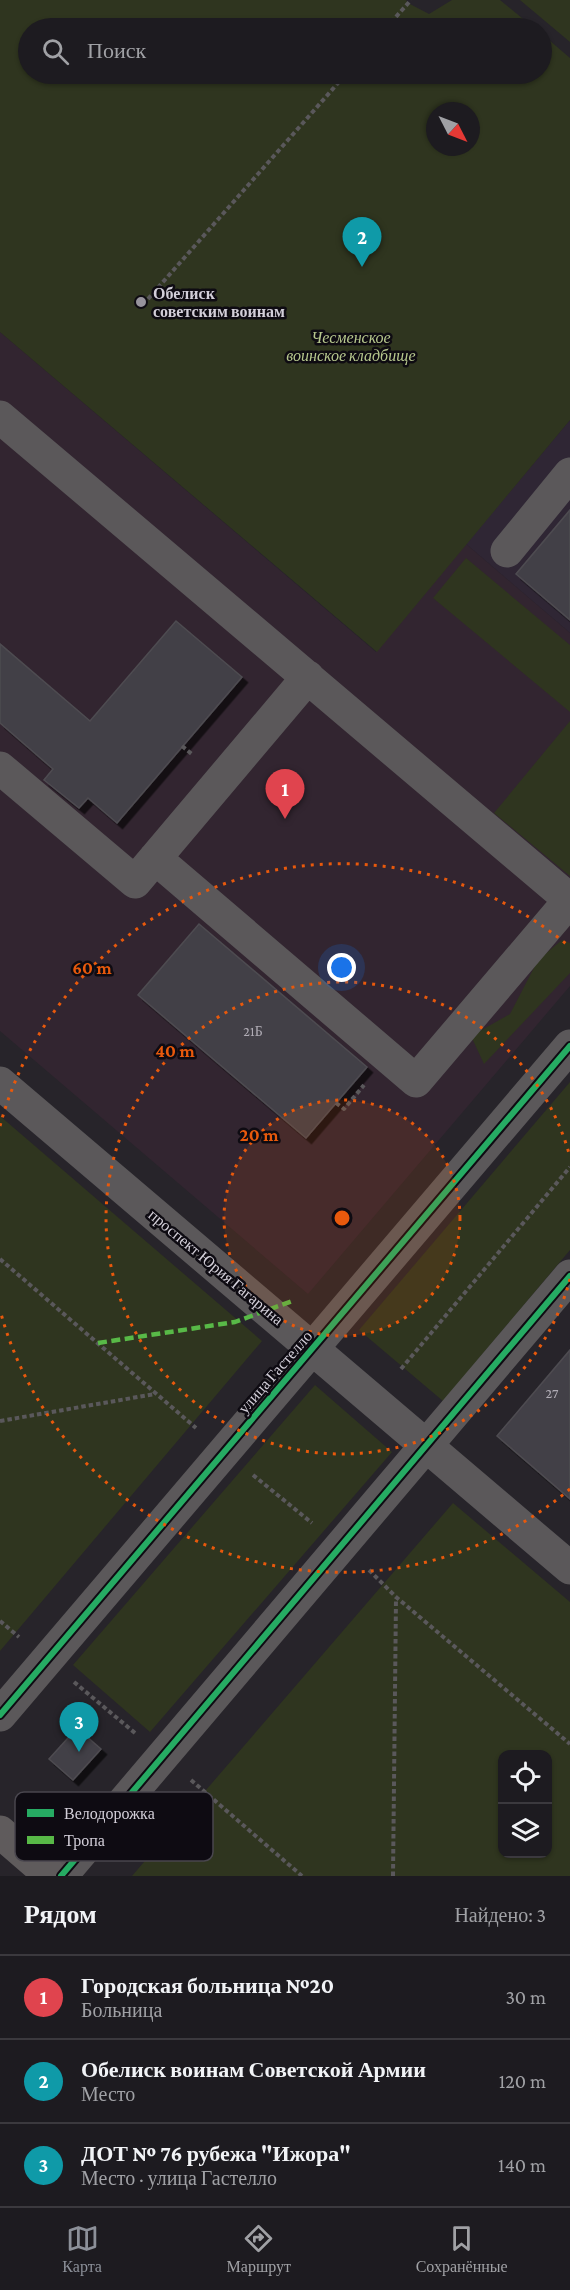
<!DOCTYPE html>
<html lang="ru">
<head>
<meta charset="utf-8">
<style>
  :root { --surface:#1d1b20; --page:#252429; --text:#f1f3f6; --muted:#a0a1a5; --line:#3b393e; --accent:#8c9099 }
  body { margin:0; font-family:"Crimson Pro",serif; background:var(--page); color:var(--text) }
  .controls { position:absolute; right:18px; bottom:18px; display:grid; overflow:hidden; border-radius:12px; box-shadow:0 2px 4px #0004 }
  .controls button { width:54px; height:54px; display:grid; place-items:center; padding:0; border:0; border-bottom:2px solid var(--line); background:var(--surface); color:var(--text); font:30px sans-serif }
  .compass { position:absolute; left:426px; top:102px; width:54px; height:54px; border-radius:50%; background:var(--surface); box-shadow:0 2px 4px #0004; rotate:132deg }
  .you { position:absolute; left:342px; top:968px; width:21px; height:21px; margin:-15px; border:4px solid #fff; border-radius:50%; background:#1a73e8; box-shadow:0 0 0 9px #1a73e833 }
  .badge { display:grid; place-items:center; width:39px; height:39px; border-radius:50%; background:var(--accent); color:#fff; font-size:20px; font-weight:700 }
  .pin { position:absolute; translate:-50% -50px; filter:drop-shadow(0 2px 3px #0008) }
  .pin::after { content:''; position:absolute; top:32px; width:21px; height:18px; background:inherit; clip-path:polygon(0 0,100% 0,50% 100%) }
  .list { margin:0; padding:0; list-style:none }
  h2 { display:flex; justify-content:space-between; align-items:center; height:78px; margin:0; padding:0 24px; font-size:26px }
  h2 small { font-size:20px; font-weight:400; color:var(--muted) }
  .list li { display:grid; grid-template-columns:39px 1fr auto; gap:18px; align-items:center; box-sizing:border-box; height:84px; padding:0 24px; border-top:2px solid var(--line) }
  .list b { display:block; font-size:22px; white-space:nowrap }
  .list p { margin:0; font-size:20px; white-space:nowrap; color:var(--muted) }
  .list em { font-size:20px; font-style:normal; color:var(--muted) }
  .icon { flex:none; width:33px; height:33px; fill:none; stroke:currentColor; stroke-width:2; stroke-linecap:round; stroke-linejoin:round }
  .map { position:relative; flex:none; width:570px; height:1876px; overflow:hidden }
  .search { position:absolute; background:var(--surface); box-shadow:0 2px 4px #0004; left:18px; right:18px; top:18px; height:66px; display:flex; align-items:center; gap:15px; box-sizing:border-box; padding:0 21px; border-radius:33px; color:var(--muted); font-size:22px }
  .sheet { height:330px; background:var(--surface) }
  nav { display:flex; justify-content:space-around; align-items:center; box-sizing:border-box; height:84px; border-top:2px solid var(--line); background:var(--surface); font-size:16px; color:var(--muted) }
  nav a { display:grid; justify-items:center; gap:3px }
  nav .on { color:var(--accent) }
  .map>svg:first-child { display:block }
</style>
</head>
<body>
<div class="map">
<svg width="570" height="1876" viewBox="0 0 570 1876">
  <defs>
    <filter id="shadow"><feDropShadow dx="5.5" dy="5.5" stdDeviation="0" flood-color="#0009"/></filter>
  </defs>
  <rect width="100%" height="100%" fill="#27242a"/>
  <path fill="#2f2634" d="M570,420v213l-104,-89z"/>
  <path fill="#322530" d="M0,332l376,320 90,-108 104,89v353l-262,308 -308,-263z"/>
  <path fill="#2f351f" fill-rule="evenodd" d="M0,0h406l2,3 21,11 23,-14h48l34,28h-506v46h514v-40l28,24v362l-193,232 -377,-320zM435,111h36v36h-36z
    M520,0h50v42z
    M466,558l104,87v67l-137,-114z
    M570,721v155l-76,-63z
    M562,940l8,3v30l-86,91 -13,-28 39,-22 28,-54z
    M570,1082v168l-127,151 -84,-71z
    M0,1116l262,225 -262,310z
    M315,1385l77,67 -242,280 -77,-67z
    M453,1503l117,99v274h-438zM502,1754h46v100h-46z"/>
  <path fill="#433f47" stroke="#4e4c51" stroke-width="1.5" filter="url(#shadow)" d="M570,510v110l-54,-46z
    M176,621l66,56 -125,146 -29,-25 -9,10 -35,-28 9,-11 -53,-46v-79l90,77z
    M199,924l168,143 -61,71 -168,-143z
    M570,1350v149l-73,-63z
    M77,1728l24,21 -28,31 -24,-21z"/>
  <g fill="none" stroke-linecap="round" stroke-linejoin="round">
    <path stroke="#5a585b" stroke-width="4" stroke-dasharray="4.5 3" stroke-linecap="butt" d="M386,28l25,-28
      M148,299l198,-225
      M182,746l11,9
      M336,1103l8,6 20,-24
      M0,1259l196,169
      M401,1369l169,-202
      M0,1421l155,-27
      M253,1475l59,48
      M369,1570l27,27 174,147
      M0,1621l19,16
      M74,1682l61,51
      M191,1780l111,96
      M393,1876l3,-278"/>
    <path stroke="#5b585a" stroke-width="33" d="M0,417l570,483
      M507,551l63,-77
      M0,768l135,114 173,-205
      M155,858l261,223 154,-181
      M0,1083l570,485
      M0,1715l570,-669
      M61,1876l509,-600"/>
    <path stroke="#5f5b5c" stroke-width="33" d="M0,1832l51,44"/>
    <path stroke="#58b947" stroke-width="4.5" stroke-dasharray="9 4.5" stroke-linecap="butt" d="M98,1343l137,-21 60,-22"/>
    <defs>
      <path id="cycleway" d="M0,1715l570,-669
        M61,1876l509,-600"/>
    </defs>
    <use href="#cycleway" stroke="#0e0b12" stroke-width="10"/>
    <use href="#cycleway" stroke="#26ab63" stroke-width="6"/>
  </g>
  <circle cx="342" cy="1218" r="118" fill="#e8590c" fill-opacity=".12"/>
  <g fill="none" stroke="#e8590c" stroke-width="3" stroke-dasharray="3 6">
    <circle cx="342" cy="1218" r="118"/>
    <path d="M570 1279A236 236 0 1 1 570 1157"/>
    <path d="M570 1489A354 354 0 0 1 0 1310M0 1126A354 354 0 0 1 570 947"/>
  </g>
  <circle fill="#97939c" stroke="#0e0b12" stroke-width="2" cx="141" cy="302" r="6"/>
  <g text-anchor="middle" dominant-baseline="central" stroke-width="5" stroke-linejoin="round" paint-order="stroke">
    <g font-size="14" fill="#afabb4">
      <text x="253" y="1031">21Б</text>
      <text x="552" y="1393">27</text>
    </g>
    <g font-size="16" font-weight="bold" fill="#d3cfd9" stroke="#0e0b12" text-anchor="start">
      <text x="153" y="293">Обелиск<tspan x="153" dy="18">советским воинам</tspan></text>
    </g>
    <g font-size="16" font-style="italic" fill="#b6c78d" stroke="#0e0b12">
      <text x="351" y="337">Чесменское<tspan x="351" dy="18">воинское кладбище</tspan></text>
    </g>
    <g font-size="16" fill="#d3cfd9" stroke="#0e0b12">
      <text transform="translate(216 1267) rotate(40)">проспект Юрия Гагарина</text>
      <text transform="translate(275 1372) rotate(-49)">улица Гастелло</text>
    </g>
  </g>
  <rect x="15" y="1792" width="198" height="69" rx="9" fill="#0e0b12" stroke="#49464e" stroke-width="1.5"/>
  <rect x="27" y="1809" width="27" height="8" fill="#26ab63"/>
  <rect x="27" y="1836" width="27" height="8" fill="#58b947"/>
  <g font-size="16" fill="#d3cfd9">
    <text x="64" y="1819">Велодорожка</text>
    <text x="64" y="1846">Тропа</text>
  </g>
  <circle cx="342" cy="1218" r="9" fill="#e8590c" stroke="#0e0b12" stroke-width="3"/>
  <g font-size="18" text-anchor="middle" font-weight="bold" fill="#e8590c" stroke="#0e0b12" stroke-width="5" stroke-linejoin="round" paint-order="stroke">
    <text x="92" y="974">60 m</text>
    <text x="175" y="1057">40 m</text>
    <text x="259" y="1141">20 m</text>
  </g>
</svg>
<div class="controls">
<button><svg class="icon" aria-label="locate" viewBox="0 0 24 24"><circle cx="12" cy="12" r="6"/><path d="M12 2v4M12 18v4M2 12h4M18 12h4"/></svg></button>
<button><svg class="icon" aria-label="layers" viewBox="0 0 24 24"><path d="M12 4l9 5-9 5-9-5zM3 14l9 5 9-5"/></svg></button>
</div>
<svg class="compass" viewBox="-18 -18 36 36"><path d="M0-13l5 13h-10z" fill="#e53935"/><path d="M0 13l5-13h-10z" fill="#a0a1a5"/></svg>
<div class="you"></div>
<div class="pin badge" style="left:285px;top:819px;background:#e0444e">1</div>
<div class="pin badge" style="left:362px;top:267px;background:#0f9aa8">2</div>
<div class="pin badge" style="left:79px;top:1752px;background:#0f9aa8">3</div>
<div class="search"><svg class="icon" aria-label="search" viewBox="0 0 24 24"><circle cx="10" cy="10" r="6"/><path d="M15 15l6 6"/></svg>Поиск</div>
</div>
<section class="sheet">
<h2>Рядом<small>Найдено: 3</small></h2>
<ul class="list">
<li><span class="badge" style="background:#e0444e">1</span><div><b>Городская больница №20</b><p>Больница</p></div><em>30 m</em></li>
<li><span class="badge" style="background:#0f9aa8">2</span><div><b>Обелиск воинам Советской Армии</b><p>Место</p></div><em>120 m</em></li>
<li><span class="badge" style="background:#0f9aa8">3</span><div><b>ДОТ № 76 рубежа &quot;Ижора&quot;</b><p>Место · улица Гастелло</p></div><em>140 m</em></li>
</ul>
</section>
<nav>
<a class="on"><svg class="icon" aria-label="map" viewBox="0 0 24 24"><path d="M3 6l6-2 6 2 6-2v14l-6 2-6-2-6 2zM9 4v14M15 6v14"/></svg>Карта</a>
<a><svg class="icon" aria-label="directions" viewBox="0 0 24 24"><path d="M12 3l9 9-9 9-9-9zM9 14v-3h6M13 9l2 2-2 2"/></svg>Маршрут</a>
<a><svg class="icon" aria-label="saved" viewBox="0 0 24 24"><path d="M7 4h10v16l-5-4-5 4z"/></svg>Сохранённые</a>
</nav>
</body>
</html>
